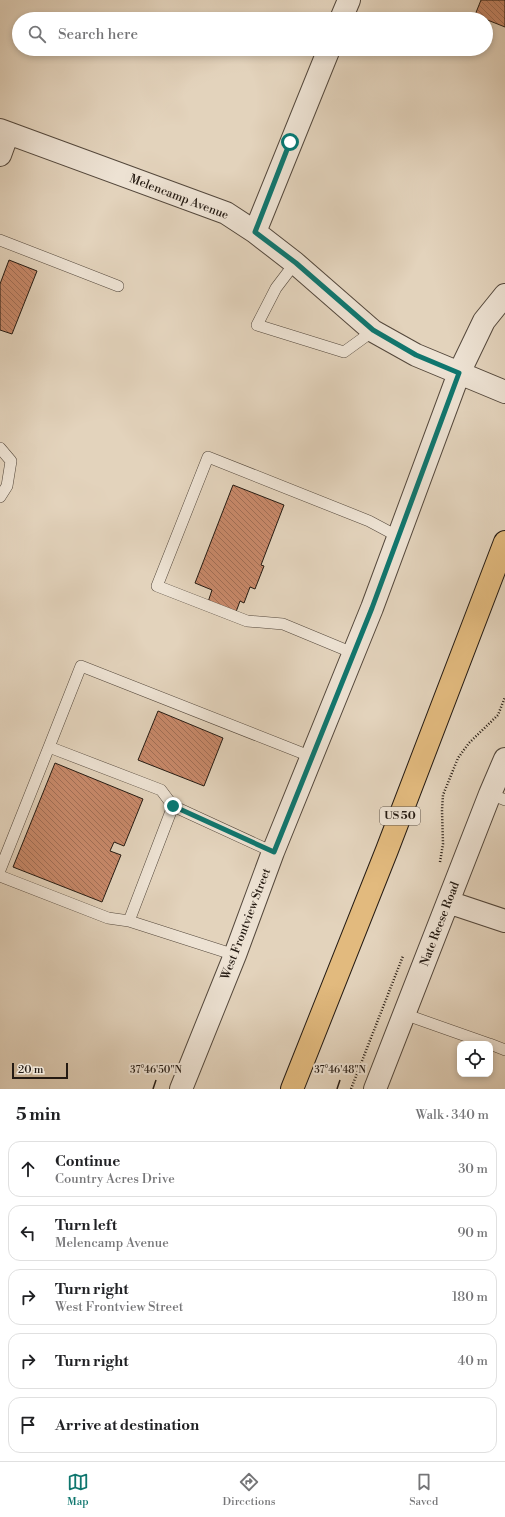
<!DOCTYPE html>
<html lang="en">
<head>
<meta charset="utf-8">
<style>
  :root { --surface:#fff; --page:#f6f6f6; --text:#202124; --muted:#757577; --line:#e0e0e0; --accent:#0f766e }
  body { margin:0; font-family:"Libre Bodoni",serif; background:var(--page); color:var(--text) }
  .controls { position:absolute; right:12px; bottom:12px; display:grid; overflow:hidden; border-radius:8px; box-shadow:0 2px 6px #0003 }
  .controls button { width:36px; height:36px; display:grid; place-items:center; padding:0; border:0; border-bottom:1px solid var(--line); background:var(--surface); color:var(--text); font:20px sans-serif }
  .scale { position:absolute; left:12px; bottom:10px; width:56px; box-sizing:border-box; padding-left:4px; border:2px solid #241a12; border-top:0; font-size:11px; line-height:14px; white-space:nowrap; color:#241a12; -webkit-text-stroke:3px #ede2d3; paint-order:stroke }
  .stop { position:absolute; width:12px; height:12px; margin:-9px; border:3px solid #0f766e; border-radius:50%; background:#fff }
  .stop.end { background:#0f766e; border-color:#fff; box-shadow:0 1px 4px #0008 }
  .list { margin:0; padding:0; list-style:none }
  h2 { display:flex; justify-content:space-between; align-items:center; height:52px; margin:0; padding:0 16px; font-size:17px }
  h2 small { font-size:13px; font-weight:400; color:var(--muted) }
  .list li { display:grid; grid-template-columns:26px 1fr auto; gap:12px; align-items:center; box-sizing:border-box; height:56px; margin:0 8px 8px; padding:0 8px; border:1px solid var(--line); border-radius:12px }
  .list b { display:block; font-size:15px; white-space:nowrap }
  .list p { margin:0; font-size:13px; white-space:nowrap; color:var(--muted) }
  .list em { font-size:13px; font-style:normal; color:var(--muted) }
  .icon { flex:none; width:22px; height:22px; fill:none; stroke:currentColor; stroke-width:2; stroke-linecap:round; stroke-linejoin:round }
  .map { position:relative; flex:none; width:505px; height:1089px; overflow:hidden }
  .search { position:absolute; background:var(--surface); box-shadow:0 2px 6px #0003; left:12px; right:12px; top:12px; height:44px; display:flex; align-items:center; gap:10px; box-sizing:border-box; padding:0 14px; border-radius:22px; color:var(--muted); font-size:15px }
  .sheet { height:372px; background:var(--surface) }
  nav { display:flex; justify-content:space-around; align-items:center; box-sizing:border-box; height:56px; border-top:1px solid var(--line); background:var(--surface); font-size:11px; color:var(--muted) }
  nav a { display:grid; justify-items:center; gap:2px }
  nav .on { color:var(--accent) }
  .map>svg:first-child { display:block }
</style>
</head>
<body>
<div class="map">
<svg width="505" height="1089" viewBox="0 0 505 1089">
  <defs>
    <pattern id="building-back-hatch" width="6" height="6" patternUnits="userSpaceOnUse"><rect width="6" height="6" fill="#c8896a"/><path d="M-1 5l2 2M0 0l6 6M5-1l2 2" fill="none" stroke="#a26f56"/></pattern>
  </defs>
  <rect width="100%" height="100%" fill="#e3d3bc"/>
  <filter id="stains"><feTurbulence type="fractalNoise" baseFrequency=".005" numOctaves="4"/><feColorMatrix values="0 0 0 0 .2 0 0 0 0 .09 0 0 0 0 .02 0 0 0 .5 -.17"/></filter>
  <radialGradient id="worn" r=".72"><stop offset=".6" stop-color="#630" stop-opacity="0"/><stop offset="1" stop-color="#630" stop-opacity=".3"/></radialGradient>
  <path fill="url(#building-back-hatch)" stroke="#241a12" d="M481,0h24v27l-30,-12z
    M9,260l28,11 -25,63 -12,-4v-46z
    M233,485l51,20 -23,60 3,1 -9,23 -5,-2 -6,16 -4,-2 -4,11 -28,-10 4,-12 -17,-7z
    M158,711l65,27 -19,48 -66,-26z
    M55,763l88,36 -19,47 -10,-4 -4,9 11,4 -19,47 -89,-35z"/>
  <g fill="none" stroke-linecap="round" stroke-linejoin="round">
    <defs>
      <path id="service" d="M0,240l118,46
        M295,263l-19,25 -19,37 87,27 29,-21
        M0,448l11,13 -4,25 -7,11
        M353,653l-70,-29 -36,-3 -90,-35 51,-129 161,64 30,16
        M49,747l32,-81 231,91
        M490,794l15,6
        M0,870l49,-123 112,43 12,16
        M0,876l108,42 21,3
        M235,955l-106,-34 44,-115 100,46
        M404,1014l85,30
        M490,1044l15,6"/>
      <path id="minor" d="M341,19l8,-19
        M0,130l226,83 29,19 40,31 78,68 43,24 89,37
        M0,155l8,-22
        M255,232l74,-183
        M448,902l57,19
        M181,1089l54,-134 38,-103 99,-244 87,-235 25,-52 21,-26
        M375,1089l115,-295 15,-35"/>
      <path id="trunk" d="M292,1089l95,-239 118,-308"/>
    </defs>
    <use href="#service" stroke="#54483c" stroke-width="12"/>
    <use href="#minor" stroke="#54483c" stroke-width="24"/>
    <use href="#trunk" stroke="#241a12" stroke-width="24"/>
    <path stroke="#241a12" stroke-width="2.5" stroke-dasharray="1 2" stroke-linecap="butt" d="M440,862l3,-18 -1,-34 1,-15 15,-37 11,-15 29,-28 7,-18
      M351,1089l52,-133"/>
    <use href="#service" stroke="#ede2d3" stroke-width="11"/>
    <use href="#minor" stroke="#ede2d3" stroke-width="22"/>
    <use href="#trunk" stroke="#e2ba7e" stroke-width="22"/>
  </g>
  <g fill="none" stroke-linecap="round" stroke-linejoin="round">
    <path stroke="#0f766e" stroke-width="5" d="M173,806l101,46 98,-244 87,-235 -43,-18 -43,-25 -77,-67 -41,-31 35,-90"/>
  </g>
  <path fill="none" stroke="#241a12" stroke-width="1.5" d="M153,1089l3,-9M337,1089l3,-9"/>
  <g text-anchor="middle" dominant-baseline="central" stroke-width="4" stroke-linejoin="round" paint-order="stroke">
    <rect fill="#ede2d3" stroke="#60564c" stroke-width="1" x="380" y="807" width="40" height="18" rx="3"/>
    <g font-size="11" font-weight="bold" fill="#241a12">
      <text x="400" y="816">US 50</text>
    </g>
    <g font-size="12" fill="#241a12" stroke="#ede2d3">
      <text transform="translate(179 197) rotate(21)">Melencamp Avenue</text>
      <text transform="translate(246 924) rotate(-69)">West Frontview Street</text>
      <text transform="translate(440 924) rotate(-69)">Nate Reese Road</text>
    </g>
  </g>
  <g font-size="10" text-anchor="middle" fill="#241a12" stroke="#ede2d3" stroke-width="4" stroke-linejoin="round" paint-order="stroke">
    <text x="156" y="1073">37°46'50"N</text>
    <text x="340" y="1073">37°46'48"N</text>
  </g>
  <rect width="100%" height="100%" filter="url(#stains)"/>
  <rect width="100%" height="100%" fill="url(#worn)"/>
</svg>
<div class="controls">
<button><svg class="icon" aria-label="locate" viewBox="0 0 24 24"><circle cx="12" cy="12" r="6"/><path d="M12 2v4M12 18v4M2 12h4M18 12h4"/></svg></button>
</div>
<div class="scale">20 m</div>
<div class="stop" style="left:290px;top:142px"></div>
<div class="stop end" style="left:173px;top:806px"></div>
<div class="search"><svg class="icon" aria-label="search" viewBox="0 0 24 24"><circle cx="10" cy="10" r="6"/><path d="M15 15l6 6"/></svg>Search here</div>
</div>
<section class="sheet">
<h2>5 min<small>Walk · 340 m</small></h2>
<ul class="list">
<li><svg class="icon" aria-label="ahead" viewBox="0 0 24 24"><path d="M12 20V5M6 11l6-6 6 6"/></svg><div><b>Continue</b><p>Country Acres Drive</p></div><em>30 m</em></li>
<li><svg class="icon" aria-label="left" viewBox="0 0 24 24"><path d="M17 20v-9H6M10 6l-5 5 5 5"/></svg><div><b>Turn left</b><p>Melencamp Avenue</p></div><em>90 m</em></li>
<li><svg class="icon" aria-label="right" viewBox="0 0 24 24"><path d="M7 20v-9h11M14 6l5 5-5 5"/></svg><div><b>Turn right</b><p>West Frontview Street</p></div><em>180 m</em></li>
<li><svg class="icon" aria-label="right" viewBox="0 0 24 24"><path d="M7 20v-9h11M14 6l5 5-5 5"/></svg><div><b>Turn right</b></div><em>40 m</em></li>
<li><svg class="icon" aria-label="arrive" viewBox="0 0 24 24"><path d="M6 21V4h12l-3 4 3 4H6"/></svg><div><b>Arrive at destination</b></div></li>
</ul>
</section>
<nav>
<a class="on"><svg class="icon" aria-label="map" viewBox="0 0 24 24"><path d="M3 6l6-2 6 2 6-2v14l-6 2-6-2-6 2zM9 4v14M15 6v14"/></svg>Map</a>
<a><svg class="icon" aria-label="directions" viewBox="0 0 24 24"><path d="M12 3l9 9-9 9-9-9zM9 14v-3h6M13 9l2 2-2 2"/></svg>Directions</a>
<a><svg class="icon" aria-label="saved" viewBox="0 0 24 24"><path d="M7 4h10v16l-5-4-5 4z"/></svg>Saved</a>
</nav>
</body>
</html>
